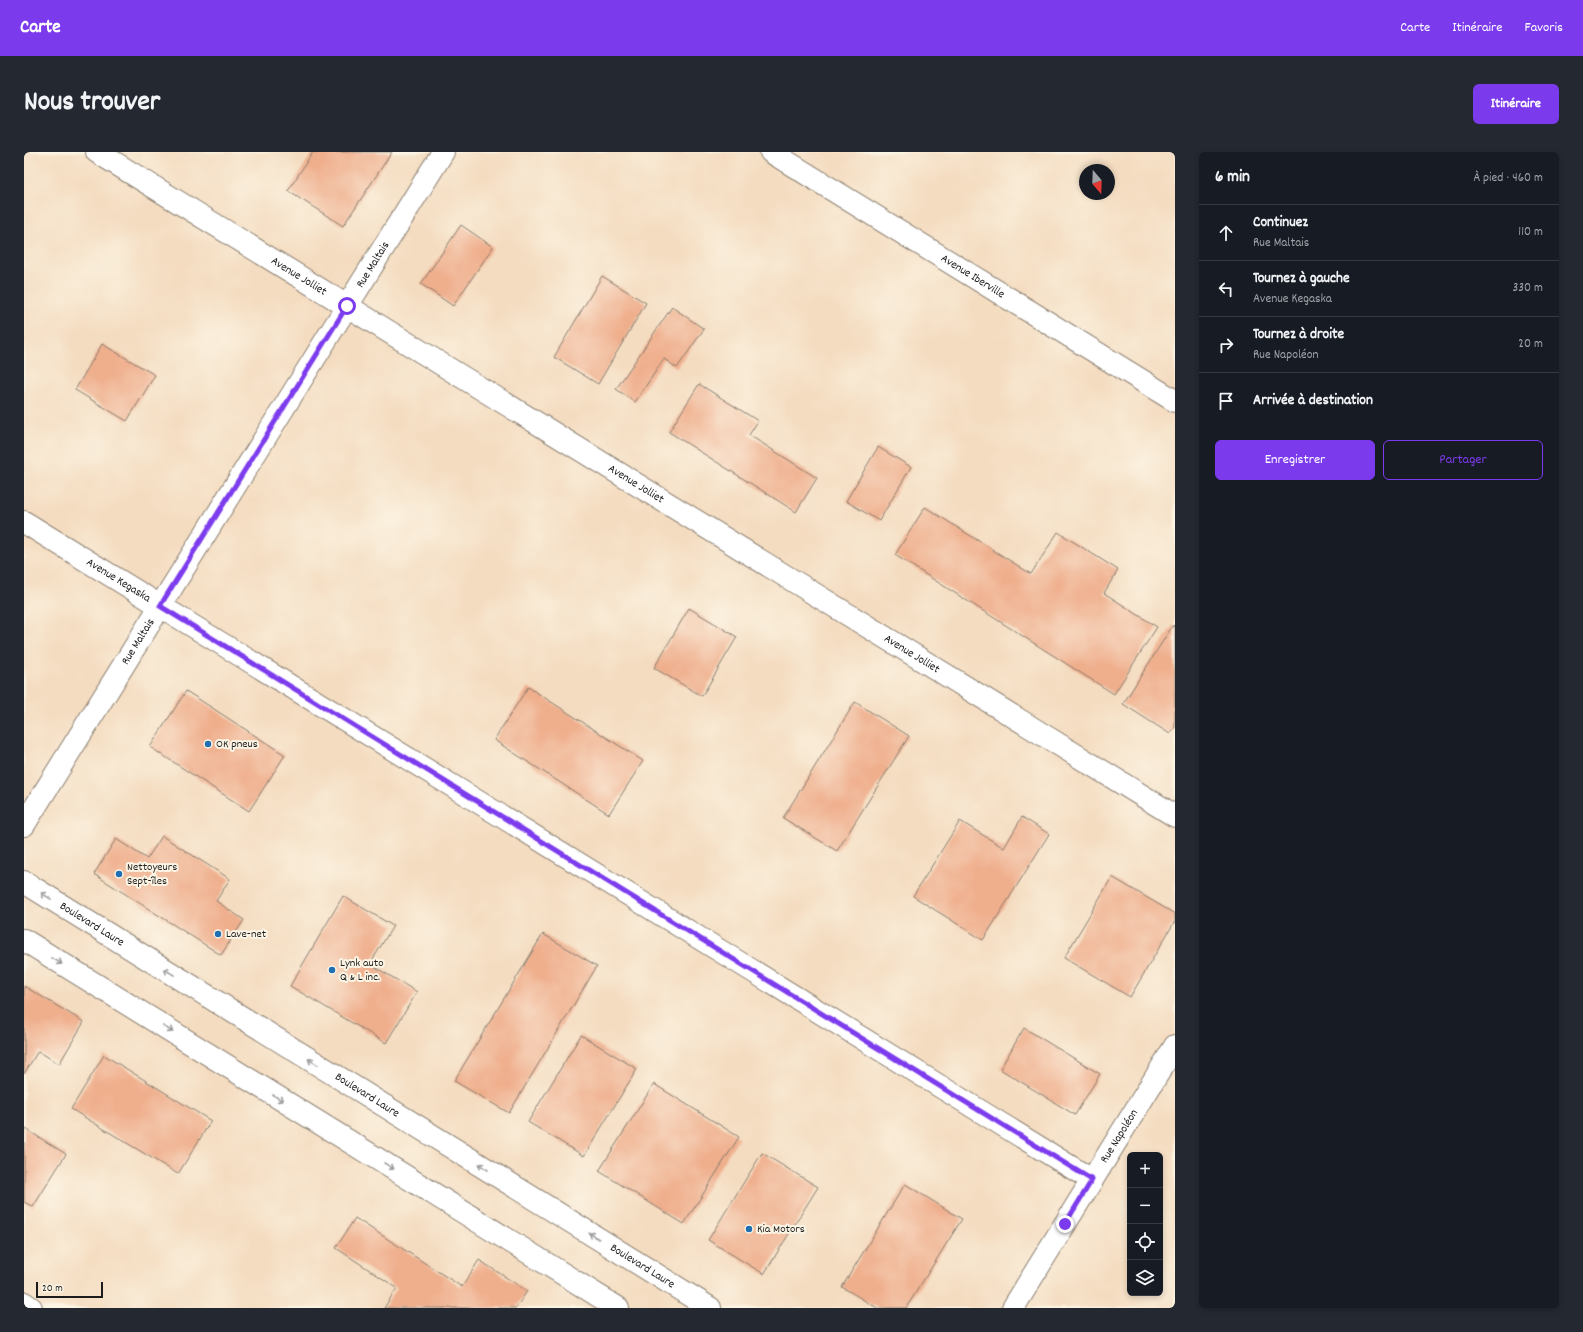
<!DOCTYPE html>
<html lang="fr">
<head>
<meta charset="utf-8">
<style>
  :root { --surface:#171b24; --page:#242831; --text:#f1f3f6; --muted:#9ea1a6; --line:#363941; --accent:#7c3aed }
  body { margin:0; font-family:Dekko,sans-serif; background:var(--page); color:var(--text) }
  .controls { position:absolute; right:12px; bottom:12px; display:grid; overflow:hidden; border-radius:6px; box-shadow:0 2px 6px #0003 }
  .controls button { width:36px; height:36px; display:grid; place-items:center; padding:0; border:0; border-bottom:1px solid var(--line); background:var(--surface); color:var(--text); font:20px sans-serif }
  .compass { position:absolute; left:1055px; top:12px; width:36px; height:36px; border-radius:50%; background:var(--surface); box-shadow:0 2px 6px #0003; rotate:161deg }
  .scale { position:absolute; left:12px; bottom:10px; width:67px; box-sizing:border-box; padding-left:4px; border:2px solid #1c1c1c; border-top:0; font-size:11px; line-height:14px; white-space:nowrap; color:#1c1c1c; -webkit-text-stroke:3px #fcf5e5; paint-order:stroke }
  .stop { position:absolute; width:12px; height:12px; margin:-9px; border:3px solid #7c3aed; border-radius:50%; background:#fff }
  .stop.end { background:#7c3aed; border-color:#fff; box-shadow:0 1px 4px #0008 }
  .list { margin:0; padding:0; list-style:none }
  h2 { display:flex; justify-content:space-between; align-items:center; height:52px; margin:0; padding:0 16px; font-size:17px }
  h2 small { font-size:13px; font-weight:400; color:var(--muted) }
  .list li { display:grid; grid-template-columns:26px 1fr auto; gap:12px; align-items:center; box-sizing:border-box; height:56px; padding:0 16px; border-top:1px solid var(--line) }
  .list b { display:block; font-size:15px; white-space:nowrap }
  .list p { margin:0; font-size:13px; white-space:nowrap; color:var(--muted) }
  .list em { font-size:13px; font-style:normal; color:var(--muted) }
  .actions { display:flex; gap:8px; padding:12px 16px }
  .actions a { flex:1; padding:9px 0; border:1px solid var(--accent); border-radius:6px; text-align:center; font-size:14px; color:var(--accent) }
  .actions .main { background:var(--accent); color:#fff }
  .icon { flex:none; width:22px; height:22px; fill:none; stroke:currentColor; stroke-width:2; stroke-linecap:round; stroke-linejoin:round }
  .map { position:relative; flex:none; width:1151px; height:1156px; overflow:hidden; border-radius:6px }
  header { display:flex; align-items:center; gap:24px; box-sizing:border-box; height:56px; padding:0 20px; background:var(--accent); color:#fff }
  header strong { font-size:19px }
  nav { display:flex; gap:22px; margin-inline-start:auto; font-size:14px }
  .intro { display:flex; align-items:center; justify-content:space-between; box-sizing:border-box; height:96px; padding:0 24px }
  h1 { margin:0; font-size:28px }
  .button { padding:10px 18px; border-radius:6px; background:var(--accent); color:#fff; font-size:14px; font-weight:700 }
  main { display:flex; gap:24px; padding:0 24px }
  aside { flex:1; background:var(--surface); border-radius:6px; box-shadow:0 2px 6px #0003 }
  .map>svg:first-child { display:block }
</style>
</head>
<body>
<header>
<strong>Carte</strong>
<nav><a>Carte</a><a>Itinéraire</a><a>Favoris</a></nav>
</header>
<div class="intro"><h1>Nous trouver</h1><a class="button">Itinéraire</a></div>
<main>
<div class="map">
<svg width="1151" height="1156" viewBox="0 0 1151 1156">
  <rect width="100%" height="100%" fill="#fcf5e5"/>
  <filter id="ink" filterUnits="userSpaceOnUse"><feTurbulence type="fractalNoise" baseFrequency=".025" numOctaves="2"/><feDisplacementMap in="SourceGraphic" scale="8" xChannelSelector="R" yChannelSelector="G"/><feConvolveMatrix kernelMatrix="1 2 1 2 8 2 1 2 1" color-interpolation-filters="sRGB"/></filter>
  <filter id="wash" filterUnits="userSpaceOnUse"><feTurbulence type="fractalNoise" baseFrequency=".012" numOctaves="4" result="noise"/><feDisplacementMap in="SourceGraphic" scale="16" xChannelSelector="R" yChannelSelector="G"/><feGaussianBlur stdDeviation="0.9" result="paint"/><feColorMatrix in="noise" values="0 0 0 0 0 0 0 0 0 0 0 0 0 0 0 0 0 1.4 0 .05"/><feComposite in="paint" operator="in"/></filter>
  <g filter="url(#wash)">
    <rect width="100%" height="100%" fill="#f4dcc0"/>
    <g id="blocks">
      <path fill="#efae8c" d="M289,0h79l-49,74 -55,-35z
        M437,73l32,22 -40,59 -32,-22z
        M578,124l44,27 -48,81 -44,-27z
        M648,155l32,22 -27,39 -13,-9 -29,43 -19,-13z
        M78,192l53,31 -28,46 -52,-31z
        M675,232l59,37 -9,14 68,43 -21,34 -127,-80z
        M854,295l33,20 -32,54 -33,-20z
        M901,355l106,67 27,-42 60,38 -14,23 53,34 -43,67 -219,-139z
        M665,456l48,29 -35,59 -48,-28z
        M1149,473l2,2v100l-5,7 -47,-30z
        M504,535l115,74 -34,53 -115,-74z
        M162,539l99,64 -36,56 -99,-64z
        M831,550l54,34 -72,115 -54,-33z
        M998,665l27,17 -66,106 -70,-44 47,-75 44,27z
        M138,684l68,43 -14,22 28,19 -23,35 -127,-81 22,-35 31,20z
        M1088,725l63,37v7l-45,76 -66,-39z
        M319,744l50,30 -23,38 47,28 -31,51 -96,-57z
        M519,782l54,32 -88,147 -55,-32z
        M0,834l60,36 -25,42 -21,-13 -14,23z
        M1000,876l76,46 -25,41 -75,-46z
        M557,883l56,34 -53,87 -56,-34z
        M80,903l107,66 -33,53 -107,-65z
        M630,932l85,53 -55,87 -85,-53z
        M0,976l42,26 -33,53 -9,-5z
        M738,1001l56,34 -54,87 -56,-34z
        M881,1032l57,35 -56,89h-29l-35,-21z
        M331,1066l107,69 17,-27 48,31 -11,17h-132l13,-20 -61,-40z"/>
    </g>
  </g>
  <g filter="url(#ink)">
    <use href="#blocks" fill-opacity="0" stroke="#887c6e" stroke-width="1"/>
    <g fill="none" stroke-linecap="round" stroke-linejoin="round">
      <defs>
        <g id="street">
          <path id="s1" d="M73,0l1078,664"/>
          <path id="s2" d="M747,0l404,249"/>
          <path id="s3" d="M0,370l1068,658"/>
          <path id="s4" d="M0,673l419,-673"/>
          <path d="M0,1151l7,5"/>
        </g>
        <g id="secondary">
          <path id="s5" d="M989,1156l162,-262"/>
        </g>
        <g id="highway">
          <path id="s6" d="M0,730l686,426"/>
          <path d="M0,788l594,368"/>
        </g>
      </defs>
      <use href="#street" stroke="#887c6e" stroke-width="24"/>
      <use href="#secondary" stroke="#887c6e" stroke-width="24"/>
      <use href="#highway" stroke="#887c6e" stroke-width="24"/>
      <use href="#street" stroke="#fff" stroke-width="22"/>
      <use href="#secondary" stroke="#fff" stroke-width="22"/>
      <use href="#highway" stroke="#fff" stroke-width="22"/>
    </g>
    <defs><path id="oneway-shaft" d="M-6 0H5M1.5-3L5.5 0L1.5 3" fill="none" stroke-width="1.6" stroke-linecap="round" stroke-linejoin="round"/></defs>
    <g stroke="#999">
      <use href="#oneway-shaft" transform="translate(22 744) rotate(-148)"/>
      <use href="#oneway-shaft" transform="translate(33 809) rotate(32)"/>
      <use href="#oneway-shaft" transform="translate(145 820) rotate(-148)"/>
      <use href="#oneway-shaft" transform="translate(144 877) rotate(32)"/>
      <use href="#oneway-shaft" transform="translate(289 910) rotate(-148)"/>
      <use href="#oneway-shaft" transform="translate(254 946) rotate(32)"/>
      <use href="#oneway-shaft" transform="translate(365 1014) rotate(32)"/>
      <use href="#oneway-shaft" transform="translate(459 1015) rotate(-148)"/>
      <use href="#oneway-shaft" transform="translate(570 1084) rotate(-148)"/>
    </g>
  </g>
  <g fill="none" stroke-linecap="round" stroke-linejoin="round" filter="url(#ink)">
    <path stroke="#7c3aed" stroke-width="5" d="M323,154l-187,300 932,574 -27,44"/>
  </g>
  <g fill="#1f6fb2" stroke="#fcf5e5" stroke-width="1.5">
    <circle cx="184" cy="592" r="4"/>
    <circle cx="95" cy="722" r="4"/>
    <circle cx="194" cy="782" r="4"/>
    <circle cx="308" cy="818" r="4"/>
    <circle cx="725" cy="1077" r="4"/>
  </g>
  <g text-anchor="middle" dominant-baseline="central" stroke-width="4" stroke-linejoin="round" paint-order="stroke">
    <g font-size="12" fill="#1c1c1c" stroke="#fcf5e5">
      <text stroke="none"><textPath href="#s4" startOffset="660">Rue Maltais</textPath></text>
      <text stroke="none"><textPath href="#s1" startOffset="237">Avenue Jolliet</textPath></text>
      <text stroke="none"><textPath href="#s2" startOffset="237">Avenue Iberville</textPath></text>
      <text stroke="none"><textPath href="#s1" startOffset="633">Avenue Jolliet</textPath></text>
      <text stroke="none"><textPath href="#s3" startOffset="111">Avenue Kegaska</textPath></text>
      <text stroke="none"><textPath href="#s4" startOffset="216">Rue Maltais</textPath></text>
      <text stroke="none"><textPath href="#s1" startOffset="957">Avenue Jolliet</textPath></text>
      <text stroke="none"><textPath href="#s6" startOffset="80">Boulevard Laure</textPath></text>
      <text stroke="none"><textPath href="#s6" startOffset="404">Boulevard Laure</textPath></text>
      <text stroke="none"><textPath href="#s5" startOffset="202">Rue Napoléon</textPath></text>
      <text stroke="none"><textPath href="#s6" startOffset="728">Boulevard Laure</textPath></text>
    </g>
    <g font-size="12" fill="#1c1c1c" stroke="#fcf5e5" text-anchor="start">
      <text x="192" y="592">OK pneus</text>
      <text x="103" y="715">Nettoyeurs<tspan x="103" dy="14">Sept-îles</tspan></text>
      <text x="202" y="782">Lave-net</text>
      <text x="316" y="811">Lynk auto<tspan x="316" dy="14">Q &amp; L inc.</tspan></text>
      <text x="733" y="1077">Kia Motors</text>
    </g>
  </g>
</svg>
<div class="controls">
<button>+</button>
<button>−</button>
<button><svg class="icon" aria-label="locate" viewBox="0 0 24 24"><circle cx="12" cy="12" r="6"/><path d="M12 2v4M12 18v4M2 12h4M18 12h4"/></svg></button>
<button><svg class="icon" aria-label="layers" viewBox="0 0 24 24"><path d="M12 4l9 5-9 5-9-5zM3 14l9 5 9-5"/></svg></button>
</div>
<svg class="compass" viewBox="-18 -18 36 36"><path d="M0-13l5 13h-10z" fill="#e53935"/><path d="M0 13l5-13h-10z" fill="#9ea1a6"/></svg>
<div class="scale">20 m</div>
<div class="stop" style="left:323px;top:154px"></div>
<div class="stop end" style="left:1041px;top:1072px"></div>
</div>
<aside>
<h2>6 min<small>À pied · 460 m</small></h2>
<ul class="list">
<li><svg class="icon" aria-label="ahead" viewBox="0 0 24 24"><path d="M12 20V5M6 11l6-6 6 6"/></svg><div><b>Continuez</b><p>Rue Maltais</p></div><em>110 m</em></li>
<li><svg class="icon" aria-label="left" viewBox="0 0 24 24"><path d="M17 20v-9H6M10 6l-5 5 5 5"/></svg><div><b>Tournez à gauche</b><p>Avenue Kegaska</p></div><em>330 m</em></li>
<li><svg class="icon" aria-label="right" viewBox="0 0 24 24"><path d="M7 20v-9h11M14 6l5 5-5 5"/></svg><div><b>Tournez à droite</b><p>Rue Napoléon</p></div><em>20 m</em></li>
<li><svg class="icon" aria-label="arrive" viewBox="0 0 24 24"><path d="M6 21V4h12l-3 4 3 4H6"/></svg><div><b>Arrivée à destination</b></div></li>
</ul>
<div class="actions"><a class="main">Enregistrer</a><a>Partager</a></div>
</aside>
</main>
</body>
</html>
